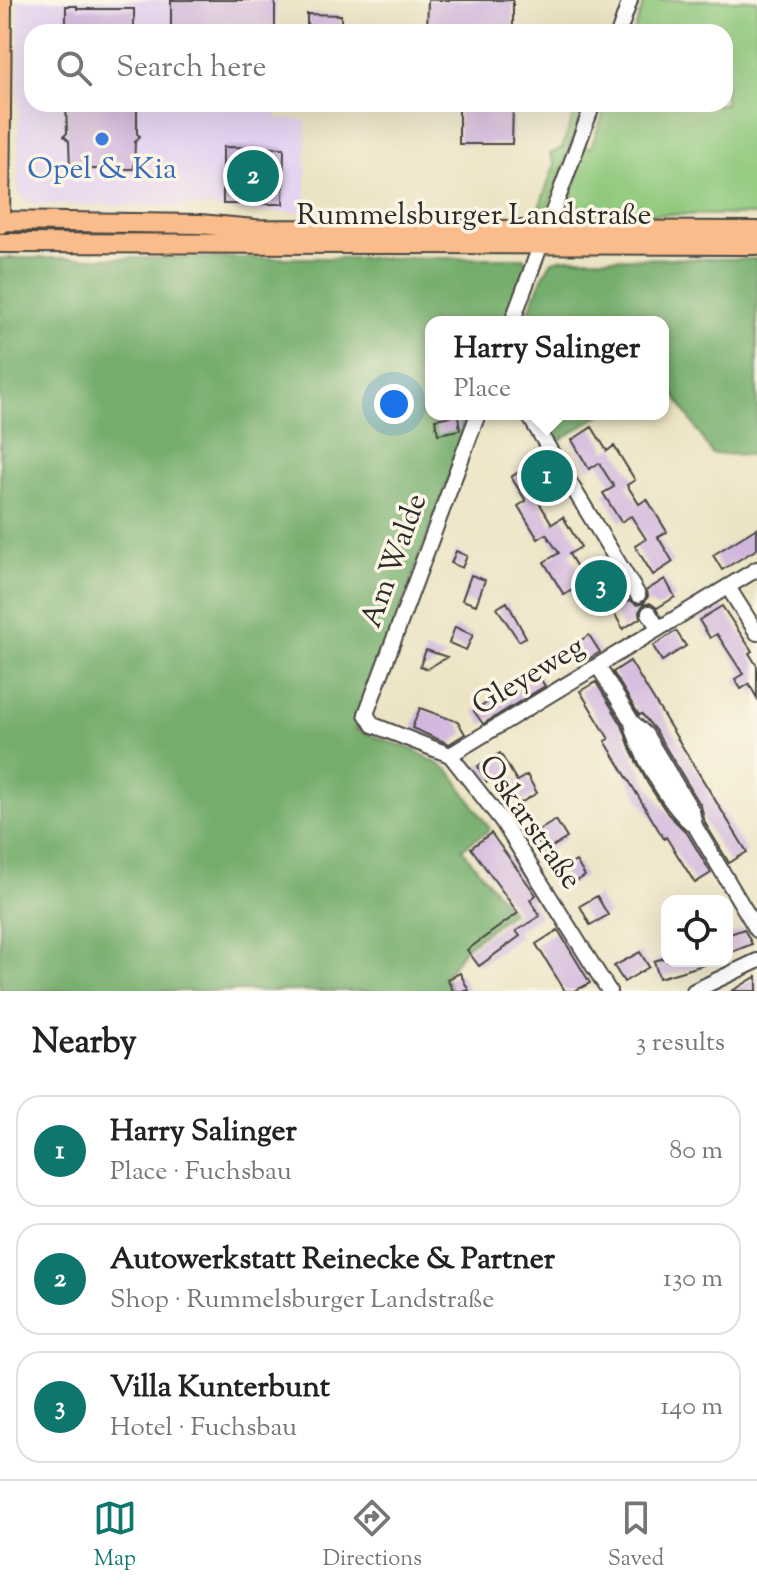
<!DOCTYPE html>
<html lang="en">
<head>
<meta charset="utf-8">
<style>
  :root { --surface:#fff; --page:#f6f6f6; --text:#222; --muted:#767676; --line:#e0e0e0; --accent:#0f766e }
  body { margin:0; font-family:"Sorts Mill Goudy",serif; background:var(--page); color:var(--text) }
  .controls { position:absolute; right:24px; bottom:24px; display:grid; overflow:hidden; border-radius:16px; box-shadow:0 8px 32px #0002 }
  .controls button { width:72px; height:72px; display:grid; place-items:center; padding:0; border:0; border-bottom:2px solid var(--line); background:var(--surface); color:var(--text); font:40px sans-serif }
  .you { position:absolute; left:394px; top:404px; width:28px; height:28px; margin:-20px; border:6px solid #fff; border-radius:50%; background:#1a73e8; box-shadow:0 0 0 12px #1a73e833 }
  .badge { display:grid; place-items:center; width:52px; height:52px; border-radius:50%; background:var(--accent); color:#fff; font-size:26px; font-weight:700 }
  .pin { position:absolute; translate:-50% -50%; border:4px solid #fff; box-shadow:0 2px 8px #0006 }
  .popup { position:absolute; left:425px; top:316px; width:244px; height:104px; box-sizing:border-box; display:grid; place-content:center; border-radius:16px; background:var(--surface); filter:drop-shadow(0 2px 6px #0005); font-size:26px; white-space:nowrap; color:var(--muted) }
  .popup b { font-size:30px; color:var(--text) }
  .popup::after { content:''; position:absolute; left:50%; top:100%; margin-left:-16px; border:16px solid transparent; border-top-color:var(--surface) }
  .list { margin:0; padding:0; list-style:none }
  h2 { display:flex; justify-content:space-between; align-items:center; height:104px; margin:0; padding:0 32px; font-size:34px }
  h2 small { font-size:26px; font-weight:400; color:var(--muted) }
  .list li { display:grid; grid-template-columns:52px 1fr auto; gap:24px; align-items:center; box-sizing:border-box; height:112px; margin:0 16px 16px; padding:0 16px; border:2px solid var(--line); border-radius:24px }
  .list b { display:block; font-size:30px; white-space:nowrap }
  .list p { margin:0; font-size:26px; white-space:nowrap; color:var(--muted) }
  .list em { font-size:26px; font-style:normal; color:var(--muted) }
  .icon { flex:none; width:44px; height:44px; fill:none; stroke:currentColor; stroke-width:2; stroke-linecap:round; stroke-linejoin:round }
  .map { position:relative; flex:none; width:757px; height:991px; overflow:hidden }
  .search { position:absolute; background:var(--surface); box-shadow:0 8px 32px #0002; left:24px; right:24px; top:24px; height:88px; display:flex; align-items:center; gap:20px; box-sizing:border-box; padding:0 28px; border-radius:24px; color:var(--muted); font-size:30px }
  .sheet { height:488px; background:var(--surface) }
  nav { display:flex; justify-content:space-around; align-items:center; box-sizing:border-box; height:112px; border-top:2px solid var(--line); background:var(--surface); font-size:22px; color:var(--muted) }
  nav a { display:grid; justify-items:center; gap:4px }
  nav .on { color:var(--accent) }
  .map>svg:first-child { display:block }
</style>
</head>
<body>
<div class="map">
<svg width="757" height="991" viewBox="0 0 757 991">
  <rect width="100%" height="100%" fill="#fcf5e5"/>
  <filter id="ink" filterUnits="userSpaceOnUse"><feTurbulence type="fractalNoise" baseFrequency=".0125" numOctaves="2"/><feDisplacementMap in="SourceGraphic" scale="16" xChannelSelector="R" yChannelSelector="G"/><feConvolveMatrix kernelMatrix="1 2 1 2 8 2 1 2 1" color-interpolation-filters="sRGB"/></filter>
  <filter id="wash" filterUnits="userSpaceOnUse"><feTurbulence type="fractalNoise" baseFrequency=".006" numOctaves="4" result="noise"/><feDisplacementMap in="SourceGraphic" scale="32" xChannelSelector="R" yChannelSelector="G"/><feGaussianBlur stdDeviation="1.8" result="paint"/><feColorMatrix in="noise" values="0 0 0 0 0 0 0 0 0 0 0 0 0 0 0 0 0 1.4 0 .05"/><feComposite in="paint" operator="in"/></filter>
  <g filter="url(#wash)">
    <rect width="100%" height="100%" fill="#ebe3c3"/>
    <path fill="#e4d3f1" d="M19,0h258v32h-245v72h244v14l30,2v92h-58l-41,-5 -172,-3 -13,-6 -4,-9z"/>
    <path fill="#90c97d" stroke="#5e7a54" stroke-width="2" d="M645,0h112v215l-134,-1 -3,2h-47l-6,-9 12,-33 -3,-5 8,-23 7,2 16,-44h118v-72h-91z
      M575,111l6,4 -36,99h-8l18,-50 -5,-10 12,-6z"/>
    <path fill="#74ad6c" stroke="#506c4c" stroke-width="2" d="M0,258h524l3,6 -22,58h-74v92h41l-116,316 60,21 34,20 40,58 -28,20 50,63 -48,37 -19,29 7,13h-452z
      M564,258l193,1v196l-45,-1 -49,-78v-54h-139l18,-44 10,-17z
      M541,414h61l-47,29z"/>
    <g id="blocks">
      <path fill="#d0b5de" d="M171,0h104v32h-104z
        M428,0h85v32h-86z
        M66,6h11v3h57v23h-78l10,-10z
        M307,14l34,1v17h-34z
        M66,104h71v30l3,2 -5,6 -1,27h-64l-1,-28 -5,-5 3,-3z
        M459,104h54l-1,40h-53z
        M223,147l61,1 -1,56h-60z
        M458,415l2,15 -22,4 -3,-15z
        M592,427l15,24 7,-5 21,34 -8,5 12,19 8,-5 20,33 -9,5 15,25 -20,13 -18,-29 11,-7 -15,-23 -10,6 -18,-29 11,-6 -15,-24 -10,6 -17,-29z
        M531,464l18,28 -12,7 15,25 11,-7 18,30 -12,7 14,23 13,-8 20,30 -22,14 -17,-26 -13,8 -20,-33 15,-9 -13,-19 -8,5 -20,-33 8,-5 -15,-24z
        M757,528v21l-35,21 -9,-15z
        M456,551l11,5 -5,12 -11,-5z
        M471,575l14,5 -9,25 -14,-5z
        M665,579l10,18 -18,11 -7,-5 -7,2 -4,7 1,6 -17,11 -10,-18 17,-11 7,5 7,-2 4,-7 -1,-6z
        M507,602l19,35 -7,4 -22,-33z
        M722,606l30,45 -3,2 8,13v32l-8,-14 -8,5 -6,-10 8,-5 -26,-40 -7,4 -11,-18z
        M455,627l18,8 -7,15 -17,-7z
        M676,631l10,15 -24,15 -9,-15z
        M589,635l11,17 -16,10 -11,-17z
        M426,650l21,7 -20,12 -7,-3z
        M630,661l117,191 -18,11 -24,-40 -4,-17 -46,-76 -13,-16 -3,1 -26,-43z
        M536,672l9,14 -62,38 -9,-13z
        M596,682l26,43 10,28 16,31 20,30 19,19 24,40 -16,10 -29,-46 -2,2 -59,-98 4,-2 -29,-48z
        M420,708l38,14 7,12 -16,10 -37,-16z
        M500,753l17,28 10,-6 10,18 -20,12 -17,-31 -13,8 -9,-16z
        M556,820l11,18 -23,14 -11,-18z
        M491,833l45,62 -6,5 10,16 -24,15 4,5 -41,30 -12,-16 51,-37 -47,-65z
        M576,861l9,15 -15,9 -9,-15z
        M597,896l11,19 -18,10 -10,-19z
        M744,929l8,15 -25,10v-19z
        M558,930l32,53 -15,8h-10l-29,-47z
        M640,952l9,15 -25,15 -10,-16z
        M667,957v4h40v3l-48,14 -5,-17z
        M460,973l9,18h-16l-6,-12z
        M757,976v15h-25z"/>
    </g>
  </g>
  <g filter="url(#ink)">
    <use href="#blocks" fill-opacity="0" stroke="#484742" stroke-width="2"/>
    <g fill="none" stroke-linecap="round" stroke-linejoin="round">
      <defs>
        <path id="minor" d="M619,32l11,-32
          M512,322l81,-218
          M478,414l-112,300 7,11 77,30 52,66 107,170
          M528,414l110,181
          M728,587l29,46
          M649,613l9,15
          M598,666l34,56 14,13 46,76 3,15 62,104
          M632,723c6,28 39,87 63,103
          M450,755l307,-186
          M694,991l63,-30"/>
        <path id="major" d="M0,221l200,3 55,5 502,2
          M0,224l2,-224
          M0,243l757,2"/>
      </defs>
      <use href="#minor" stroke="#484742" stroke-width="18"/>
      <use href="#major" stroke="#484742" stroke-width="22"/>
      <use href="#minor" stroke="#fff" stroke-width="14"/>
      <use href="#major" stroke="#f9bc8a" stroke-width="18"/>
    </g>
  </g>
  <circle fill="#3f7fe0" stroke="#fcf5e5" stroke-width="3" cx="102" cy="139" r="8"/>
  <g text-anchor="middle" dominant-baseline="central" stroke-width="7" stroke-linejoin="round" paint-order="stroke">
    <g font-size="30" fill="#366cbe" stroke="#fcf5e5">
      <text x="102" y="170">Opel &amp; Kia</text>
    </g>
    <g font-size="30" fill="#2b2b2b" stroke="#fcf5e5">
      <text x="474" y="216">Rummelsburger Landstraße</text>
      <text transform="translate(395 561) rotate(-70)">Am Walde</text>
      <text transform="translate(529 677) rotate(-31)">Gleyeweg</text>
      <text transform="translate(529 823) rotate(55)">Oskarstraße</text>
    </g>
  </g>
</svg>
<div class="controls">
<button><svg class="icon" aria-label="locate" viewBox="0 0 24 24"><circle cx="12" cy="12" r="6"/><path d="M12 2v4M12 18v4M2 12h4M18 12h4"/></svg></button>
</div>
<div class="you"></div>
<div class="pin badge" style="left:547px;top:476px">1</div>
<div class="popup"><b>Harry Salinger</b>Place</div>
<div class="pin badge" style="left:253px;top:176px">2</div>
<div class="pin badge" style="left:601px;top:586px">3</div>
<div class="search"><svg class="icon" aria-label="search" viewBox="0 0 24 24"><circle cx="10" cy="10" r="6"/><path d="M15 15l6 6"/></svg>Search here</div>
</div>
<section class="sheet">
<h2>Nearby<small>3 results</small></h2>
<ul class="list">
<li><span class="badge">1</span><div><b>Harry Salinger</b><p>Place · Fuchsbau</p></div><em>80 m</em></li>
<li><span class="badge">2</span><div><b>Autowerkstatt Reinecke &amp; Partner</b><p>Shop · Rummelsburger Landstraße</p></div><em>130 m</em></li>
<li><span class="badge">3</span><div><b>Villa Kunterbunt</b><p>Hotel · Fuchsbau</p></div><em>140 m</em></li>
</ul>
</section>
<nav>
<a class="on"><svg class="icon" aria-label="map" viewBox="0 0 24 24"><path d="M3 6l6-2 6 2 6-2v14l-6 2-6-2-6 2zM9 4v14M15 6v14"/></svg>Map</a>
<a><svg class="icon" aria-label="directions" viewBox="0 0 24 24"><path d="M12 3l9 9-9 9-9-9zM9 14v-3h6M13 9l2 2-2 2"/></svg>Directions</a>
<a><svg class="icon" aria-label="saved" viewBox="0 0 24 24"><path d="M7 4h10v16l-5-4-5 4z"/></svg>Saved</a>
</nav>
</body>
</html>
